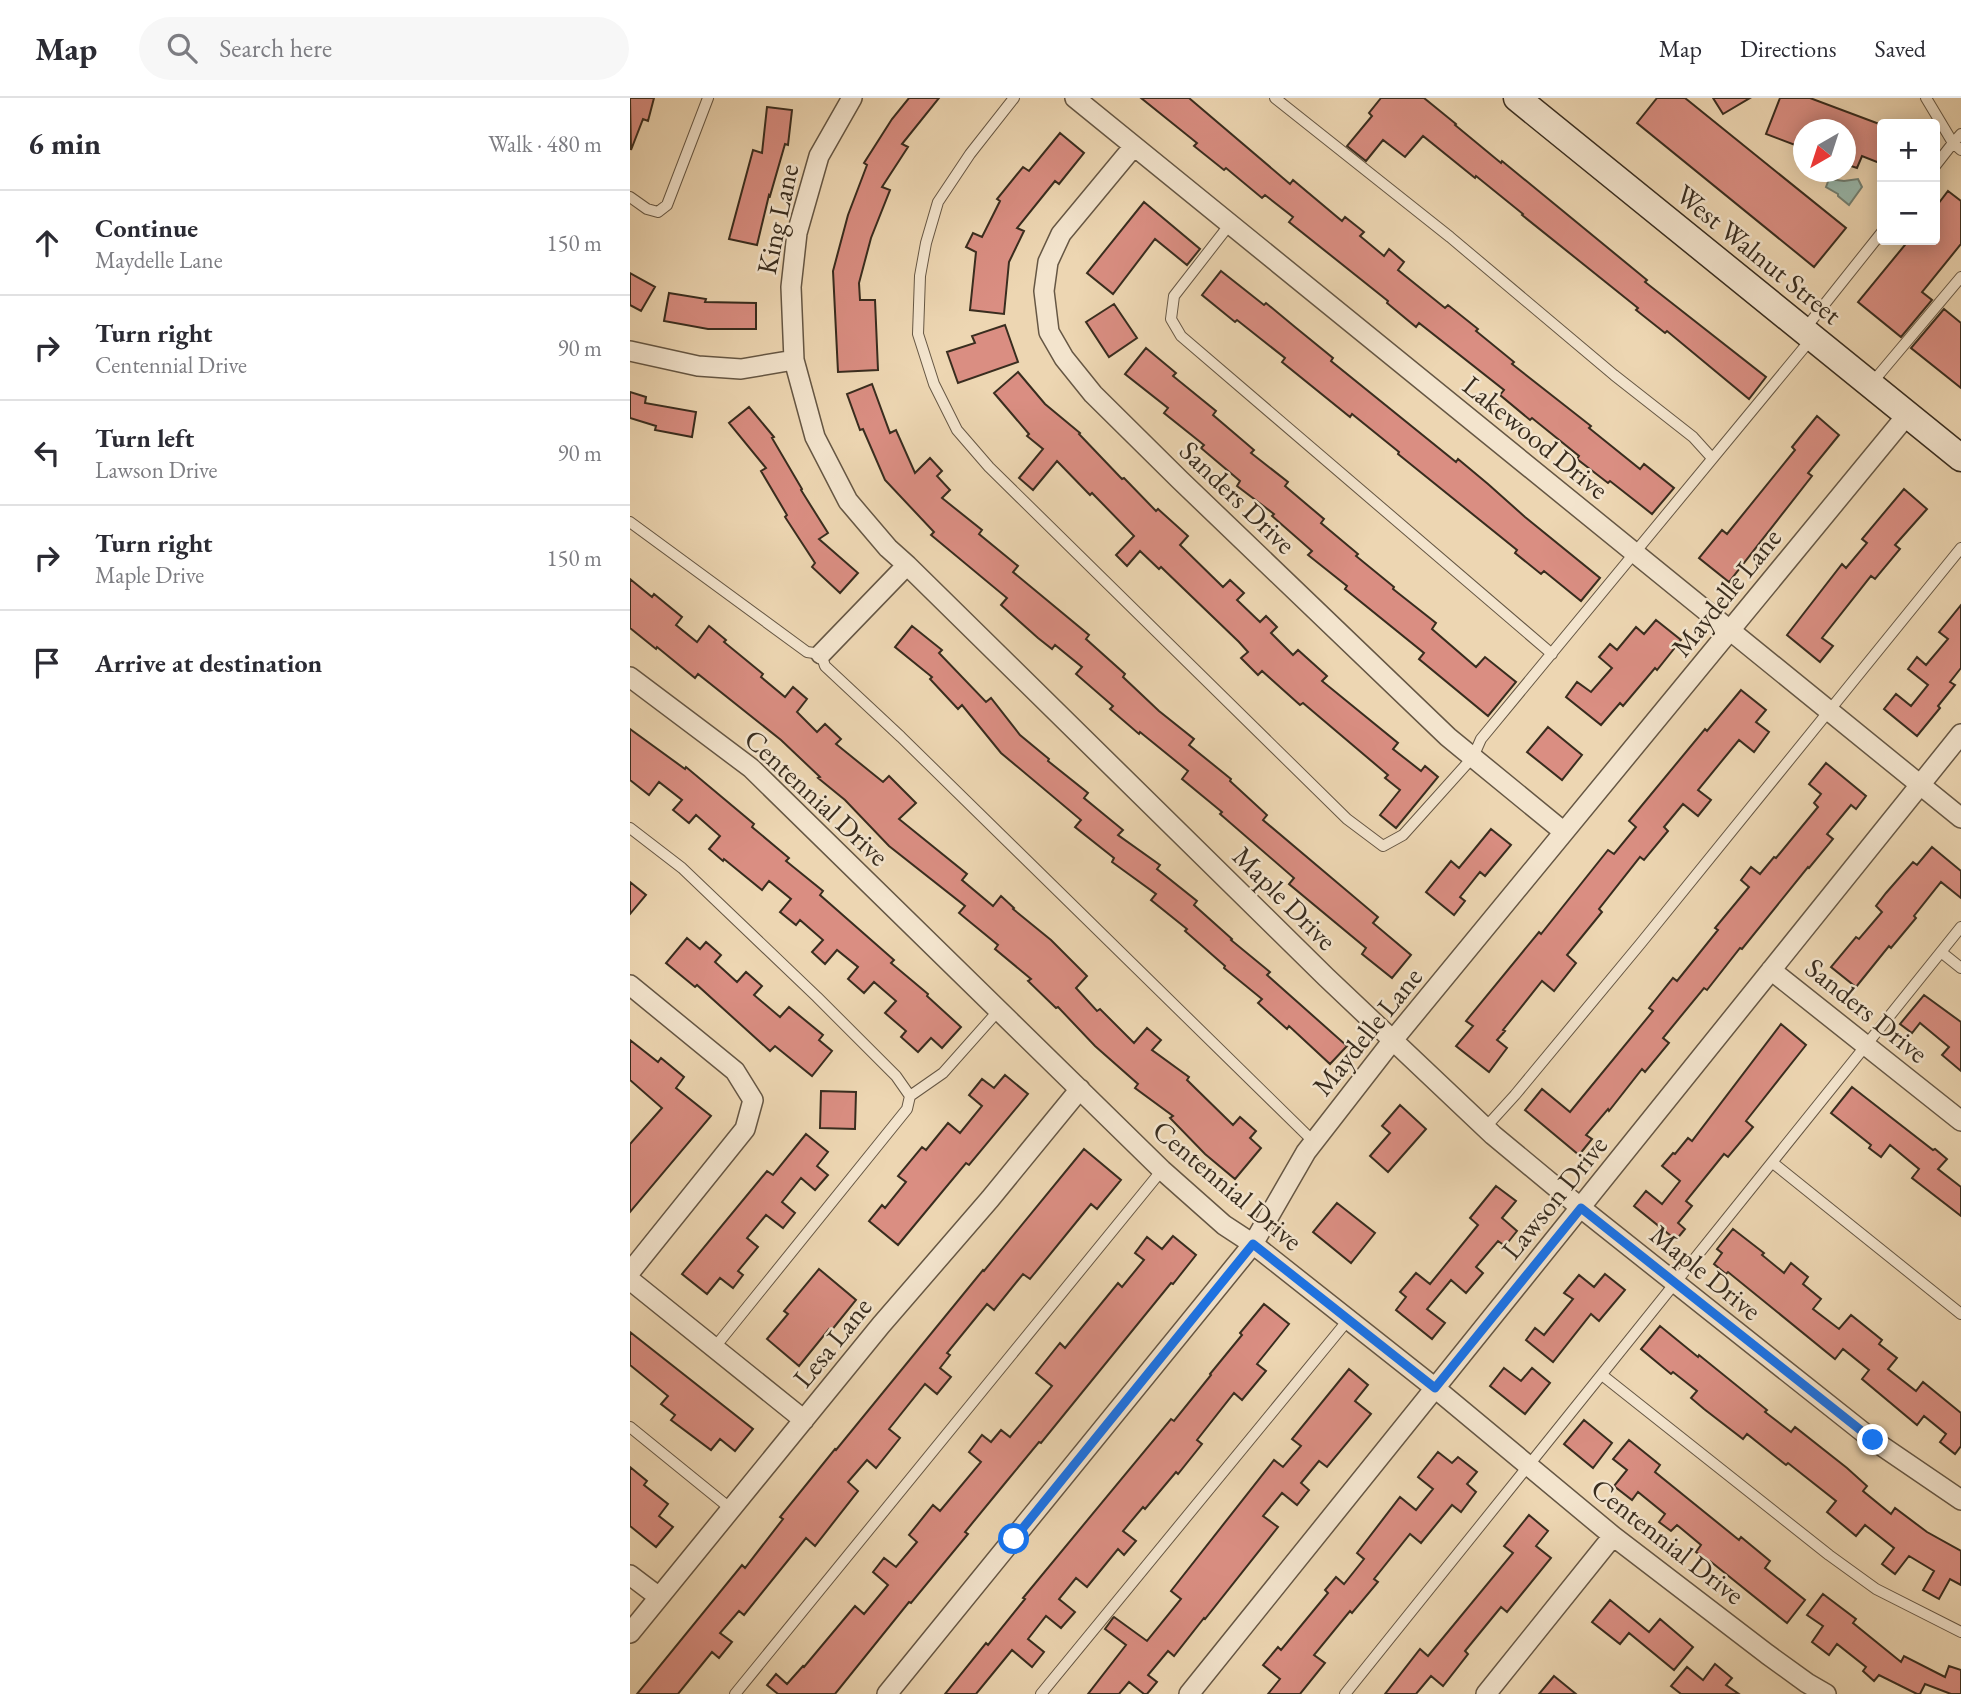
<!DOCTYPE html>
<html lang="en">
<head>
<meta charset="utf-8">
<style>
  :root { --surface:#fff; --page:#f7f7f7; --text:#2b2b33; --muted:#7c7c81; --line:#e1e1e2 }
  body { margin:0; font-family:"EB Garamond",serif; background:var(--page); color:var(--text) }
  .controls { position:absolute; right:21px; top:21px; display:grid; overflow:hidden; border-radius:7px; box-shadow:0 4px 18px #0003 }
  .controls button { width:63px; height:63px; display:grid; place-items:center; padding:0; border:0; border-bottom:2px solid var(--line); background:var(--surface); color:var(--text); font:35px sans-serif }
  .compass { position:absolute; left:1163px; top:21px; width:63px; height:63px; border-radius:50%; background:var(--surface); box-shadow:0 4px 18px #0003; rotate:219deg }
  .stop { position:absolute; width:21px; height:21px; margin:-16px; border:5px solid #1a73e8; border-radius:50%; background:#fff }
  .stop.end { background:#1a73e8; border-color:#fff; box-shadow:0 2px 7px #0008 }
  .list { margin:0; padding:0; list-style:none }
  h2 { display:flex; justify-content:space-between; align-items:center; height:91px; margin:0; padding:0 28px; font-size:30px }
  h2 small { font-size:23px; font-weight:400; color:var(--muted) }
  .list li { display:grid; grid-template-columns:46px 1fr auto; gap:21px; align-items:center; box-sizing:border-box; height:105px; padding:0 28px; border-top:2px solid var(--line) }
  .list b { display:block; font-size:26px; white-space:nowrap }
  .list p { margin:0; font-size:23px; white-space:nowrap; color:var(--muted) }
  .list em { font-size:23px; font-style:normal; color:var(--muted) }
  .icon { flex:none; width:38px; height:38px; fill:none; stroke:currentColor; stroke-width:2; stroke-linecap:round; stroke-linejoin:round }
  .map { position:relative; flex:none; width:1331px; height:1596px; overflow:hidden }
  header { display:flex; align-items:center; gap:42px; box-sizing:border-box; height:98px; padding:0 35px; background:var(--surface); border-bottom:2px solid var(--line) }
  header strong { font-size:33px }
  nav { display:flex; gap:38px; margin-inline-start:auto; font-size:24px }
  .search { width:490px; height:63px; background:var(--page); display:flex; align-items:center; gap:18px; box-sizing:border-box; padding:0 24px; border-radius:38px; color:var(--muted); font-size:26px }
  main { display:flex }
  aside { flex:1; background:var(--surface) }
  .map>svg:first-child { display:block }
</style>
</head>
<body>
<header>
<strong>Map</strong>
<div class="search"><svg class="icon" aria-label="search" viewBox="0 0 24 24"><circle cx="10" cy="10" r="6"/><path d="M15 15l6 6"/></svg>Search here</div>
<nav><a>Map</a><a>Directions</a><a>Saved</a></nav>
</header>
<main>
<aside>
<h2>6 min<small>Walk · 480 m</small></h2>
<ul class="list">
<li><svg class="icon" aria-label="ahead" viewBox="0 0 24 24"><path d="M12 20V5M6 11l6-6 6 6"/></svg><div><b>Continue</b><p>Maydelle Lane</p></div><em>150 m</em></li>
<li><svg class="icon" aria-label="right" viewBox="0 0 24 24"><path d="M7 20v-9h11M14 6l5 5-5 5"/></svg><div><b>Turn right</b><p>Centennial Drive</p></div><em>90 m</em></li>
<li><svg class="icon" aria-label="left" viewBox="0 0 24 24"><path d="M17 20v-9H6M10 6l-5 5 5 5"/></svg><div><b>Turn left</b><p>Lawson Drive</p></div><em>90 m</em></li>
<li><svg class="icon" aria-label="right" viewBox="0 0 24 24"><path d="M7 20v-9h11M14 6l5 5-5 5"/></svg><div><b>Turn right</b><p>Maple Drive</p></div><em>150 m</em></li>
<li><svg class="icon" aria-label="arrive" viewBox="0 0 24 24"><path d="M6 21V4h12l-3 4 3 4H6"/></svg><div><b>Arrive at destination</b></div></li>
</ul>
</aside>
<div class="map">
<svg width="1331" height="1596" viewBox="0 0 1331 1596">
  <rect width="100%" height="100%" fill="#edd6b2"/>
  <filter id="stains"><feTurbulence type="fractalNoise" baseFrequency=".00286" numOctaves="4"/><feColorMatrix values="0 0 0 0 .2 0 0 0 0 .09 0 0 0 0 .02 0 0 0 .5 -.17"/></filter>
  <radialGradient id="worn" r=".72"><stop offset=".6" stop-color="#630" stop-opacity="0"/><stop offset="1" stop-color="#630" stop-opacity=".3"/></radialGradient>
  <path fill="#99b9ad" stroke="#738174" stroke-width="2" d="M1199,81l15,2 14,-2 4,8 -13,18 -11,-9v-2l-12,-7z"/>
  <path fill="#da8e82" stroke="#392d1f" stroke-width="2" d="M0,0h24l-6,23 -5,-2 -12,31z
    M279,0h30l-37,46 6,3 -26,40 8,3 -19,48 -12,45 1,17h15l3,70 -40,2 -5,-101 15,-56 19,-50 -3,-2 28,-44z
    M511,0h48l101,86 3,-4 49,41 3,-4 19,15 -4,4 24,20 5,-7 15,13 -6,8 47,38 3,-3 30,24 -2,2 38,31 -2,2 79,62 -2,2 51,41 4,-5 30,24 -22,26 -42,-33 -2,2 -31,-24 2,-3 -47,-38 -2,2 -30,-25 4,-5 -85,-67 -3,4 -29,-24 1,-2 -99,-79 4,-5 -28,-22 -3,3 -36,-30 -2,2 -30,-24 3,-3z
    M751,0h43l32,26 -1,1 46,38 1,-2 145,119 -2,2 121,95 -17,22 -82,-68 -2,2 -29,-23 2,-2 -116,-93 1,-1 -47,-38 -1,2 -52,-42 -18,21 -22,-17 -17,21 -19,-15 25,-30 -3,-3z
    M1027,0h28l161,130 -32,39 -177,-144z
    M1083,0h37l-27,16z
    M1150,0h30l72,27v39l-20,-8 -5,12 -12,-4v-34h-42v18l-37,-14z
    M137,9l25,3 -4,35 -3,-1 -15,52 -1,-1 -12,50 -28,-6 24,-89 9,3z
    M430,35l24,20 -25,31 -4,-3 -38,47 7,3 -15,31 -5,52 -34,-4 6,-58 -10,-5 7,-14 9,4 18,-36 -3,-2 26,-32 6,4z
    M1318,93l13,10v43l-39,48 10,8 -31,37 -43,-35 51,-62h26v-32z
    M514,104l56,47 -13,16 -32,-26 -42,55 -26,-21z
    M591,173l43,34 2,-2 29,24 38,31 -2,3 125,101 2,-3 30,25 37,33 75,61 -19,23 -37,-30 -3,3 -26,-21 2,-3 -119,-96 1,-2 -47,-38 -2,3 -68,-55 3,-4 -48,-38 -2,2 -33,-27z
    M0,175l25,14 -14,24 -11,-6z
    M39,195l37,6 -1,3 51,1v26h-48l-44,-8z
    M484,206l23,34 -28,19 -23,-35z
    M1314,211l17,14v65l-50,-40z
    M375,227l13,37 -60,21 -11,-31 28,-9 -3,-7z
    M516,250l30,25 -3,3 43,35 -3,4 41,35 -3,3 37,29 -3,4 39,33 -3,4 37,31 -2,2 38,31 -1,2 43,34 -4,6 44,38 9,-10 31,25 -28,34 -69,-57 5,-6 -79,-64 2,-3 -39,-31 4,-4 -40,-35 2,-2 -37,-28 3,-5 -39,-33 3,-3 -40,-32 4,-5 -43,-34z
    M388,274l27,32 35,29 -1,1 43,45 2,-1 32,33 2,-2 30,27 -8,9 43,42 7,-7 14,13 -7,7 23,22 6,-6 11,11 -6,6 22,22 5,-5 29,26 -5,5 76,62 -5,6 28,22 4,-5 13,11 -42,51 -16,-13 20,-25 -15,-12 3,-3 -85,-72 -3,2 -38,-34 -4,4 -17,-17 7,-6 -9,-10 -78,-75 -2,2 -19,-18 -13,15 -11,-11 18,-19 -42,-43 -2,2 -33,-34 -24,29 -14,-12 24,-29 -16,-13 2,-2 -35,-41z
    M242,286l18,49 6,-3 19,43 15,-15 12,13 -5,5 13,14 -8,8 40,32 -3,4 39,32 -5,6 76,63 -3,4 39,35 -2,3 36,34 35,28 -5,6 42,34 -1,2 37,34 -4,5 115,97 -5,6 38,32 -19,23 -30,-24 4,-6 -77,-64 5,-6 -74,-64 2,-2 -40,-33 6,-8 -48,-39 -1,2 -29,-25 3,-3 -37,-32 6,-7 -27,-22 -3,4 -14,-11 -37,-33 6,-7 -76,-63 3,-3 -49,-52 -22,-51 -3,1 -13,-36z
    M0,294l16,5 -1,6 51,9 -4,25 -37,-7 1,-4 -26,-8z
    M119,309l25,30 -2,1 30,51 -1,1 27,43 -9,6 39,34 -18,20 -28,-26 3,-4 -30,-46 2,-2 -26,-44 5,-3 -37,-45z
    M1187,318l22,19 -31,38 4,3 -83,106 -30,-24 23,-28 5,4 68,-84 -3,-3z
    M1274,391l23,20 -32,36 5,4 -25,30 -4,-3 -49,62 11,8 -13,16 -33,-27 55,-71 4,4 21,-25 -5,-4z
    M0,481l22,18 2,-3 28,23 -6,8 21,17 12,-16 17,14 -2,2 39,32 -2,3 24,20 8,-10 14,12 -10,13 20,20 8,-8 16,15 -5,5 47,38 6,-6 27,27 -17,16 68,55 -5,6 31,26 8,-10 13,12 -1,1 38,31 36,36 -11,12 21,23 3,-2 34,34 13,-15 14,12 -9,10 37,27 -2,3 46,45 7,-8 16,14 -6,7 11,10 -26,31 -30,-25 -35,-36 3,-2 -38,-28 3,-4 -43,-38 -37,-39 -2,1 -28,-27 3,-2 -36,-30 3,-4 -39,-32 6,-7 -76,-60 -44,-46 -27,-22 2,-1 -39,-37 -83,-66 -3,4 -38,-31 -1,2 -26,-21z
    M1331,507v63l-11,14 5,3 -17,21 2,2 -23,28 -33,-27 12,-15 15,12 17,-21 -20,-16 9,-12 9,8 22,-26 -9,-7z
    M1026,522l25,20 -24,30 -2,-2 -32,38 -3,-3 -19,22 -35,-28 11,-15 14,10 21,-24 -13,-11 11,-13 7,6 19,-23 8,7z
    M282,528l30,24 -3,3 47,49 5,-4 29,37 29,24 -1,2 40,32 -4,5 39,32 -5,5 42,30 -3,4 40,32 -3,4 38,34 -1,1 39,32 -3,3 80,71 -17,18 -41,-38 -2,3 -29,-26 4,-4 -38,-31 1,-2 -40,-35 2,-2 -36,-29 5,-6 -44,-32 2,-4 -39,-31 6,-7 -80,-67 -39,-48 -4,4 -28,-30 2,-2 -37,-30z
    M1111,592l25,20 -10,12 13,10 -15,20 -15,-12 -41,50 13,10 -13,16 -15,-12 -19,23 4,4 -24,29 -4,-3 -41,52 3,3 -35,43 9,8 -22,28 -12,-10 -39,49 2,1 -8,9 10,8 -18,24 -33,-26 17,-20 -7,-5 73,-89 2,2 67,-84 6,4 22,-27 -7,-6 76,-92 2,2z
    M918,629l34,28 -20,25 -35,-28z
    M0,631l55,40 1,-2 68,57 -2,3 37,31 -3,3 37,30 -3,4 74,65 -3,3 37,31 -1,2 34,31 -19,21 -11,-10 -13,14 -17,-15 5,-6 -21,-18 11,-12 -22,-19 -10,11 -16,-14 10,-12 -21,-17 -12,14 -13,-12 11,-12 -23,-20 -4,5 -16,-13 11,-13 -22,-18 -7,9 -38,-31 -1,2 -14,-12 11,-13 -24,-21 -7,8 -16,-13 9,-10 -23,-18 -10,13 -19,-15z
    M1196,665l40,33 -10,13 -5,-4 -24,29 6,5 -24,29 -1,-1 -66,82 -2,-1 -33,42 -3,-2 -41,50 6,5 -24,29 -3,-3 -33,42 -1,-2 -22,26 6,4 -13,16 -54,-45 17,-21 28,23 83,-101 -4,-3 24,-30 4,3 41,-51 -3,-2 34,-41 -8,-7 10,-13 9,7 14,-17 2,1 42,-51 -4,-4 7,-9 -12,-10z
    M861,731l20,16 -26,31 -5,-4 -20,25 5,4 -11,14 -28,-23 25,-31 8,7z
    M1302,749l29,24v27l-20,-16 -27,34 2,2 -25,30 -2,-2 -33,41 -25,-20 25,-30 3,2 23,-27 -6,-6 10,-13 27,-31 4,3z
    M0,784l16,13 -16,19z
    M57,840l13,11 6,-7 15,13 -6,7 22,20 9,-10 16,14 -8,9 26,22 9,-10 34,28 -4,5 13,11 -20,25 -37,-30 -5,5 -73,-66 -2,2 -29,-24z
    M1294,897l37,27v49l-19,-16 7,-8 -29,-24 -8,10 -12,-9z
    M1151,926l25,21 -60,76 7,6 -25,30 -4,-3 -38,47 6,5 -14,17 7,6 -9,11 -42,-34 12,-15 16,13 18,-23 -18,-15 11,-13 2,1 13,-16 4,3z
    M0,942l28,22 3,-4 23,19 -8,11 35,28 -81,96v-68l32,-36 -32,-28z
    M375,977l23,19 -59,71 -3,-2 -68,82 -29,-24 13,-16 3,3 21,-26 -8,-6 24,-29 4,3 22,-27 12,10 22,-27 -13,-11 13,-16 12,9z
    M1222,989l81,63 2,-1 12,10 -9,10 23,18v29l-49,-38 7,-9 -29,-24 -9,12 -12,-9 2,-3 -40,-32z
    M191,993l35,1 -1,37 -35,-1z
    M770,1007l26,24 -38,43 -18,-16 20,-23 -8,-7z
    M176,1036l22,18 -11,14 11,9 -13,15 -14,-12 -19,24 13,11 -12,15 -17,-13 -19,23 11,9 -20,24 5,4 -10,13 -13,-10 -13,16 -25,-20 85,-103 6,4z
    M454,1051l37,31 -24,29 -6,-5 -61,75 -7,-5 -29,36 -7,-6 -40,49 3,2 -10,13 11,9 -14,17 -12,-10 -36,45 11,9 -24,30 -9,-8 -19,22 10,9 -43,55 -9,-8 -62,77 -5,-4 -19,22 12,9 -13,16 -7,-6 -34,42h-41l105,-129 3,3 38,-49 -3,-2 55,-68 1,1 147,-180 1,1z
    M866,1088l20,15 -14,17 15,13 -12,15 -7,-5 -22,26 7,6 -17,20 -15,-13 -24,29 18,14 -13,16 -36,-29 10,-13 -6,-5 16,-19 14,11 48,-59 -8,-7z
    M707,1105l38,30 -24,30 -38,-31z
    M1103,1131l31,24 -2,2 22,18 7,-10 17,14 -5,7 18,15 -8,10 26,20 12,-14 31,25 -3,4 18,14 -9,11 28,22 7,-9 38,31v33l-6,8 -15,-12 6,-8 -22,-18 -7,9 -55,-46 7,-9 -26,-21 -8,10 -107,-87 -2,2 -12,-10 8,-11 -5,-4z
    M543,1138l23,19 -23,29 -2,-1 -130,160 -2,-1 -33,40 -41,50 3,2 -57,69 -2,-1 -74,92h-57l-11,-9 9,-11 11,10 16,-18 1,1 51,-61 9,8 24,-29 -15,-13 11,-14 12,9 21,-25 -8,-7 24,-30 7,6 41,-49 -12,-10 13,-17 9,7 10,-12 9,7 42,-51 -16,-13 24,-30 5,5 53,-65 4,4 22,-27 -9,-7 12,-16 15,12z
    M189,1171l37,31 -25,31 -2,-2 -30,37 -32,-27 21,-25 -4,-3z
    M975,1176l20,16 -26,31 -8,-7 -38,48 -27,-22 9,-12 9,7 29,-36 -9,-6 15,-18 15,12z
    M634,1206l25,20 -32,40 9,7 -24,29 -8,-7 -37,47 5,4 -24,30 -2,-2 -31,37 -2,-2 -20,24 13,10 -12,14 -6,-6 -31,38 -11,-9 -17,21 16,13 -14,16 -15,-12 -18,23 16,13 -12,15 -20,-17 -36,44h-31l41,-51 2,2 37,-46 -2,-1 148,-179 3,2 37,-46 -1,-1 32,-39 -2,-2z
    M1030,1228l38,31 1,-2 68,55 -2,2 26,20 4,-5 52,41 20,18 -4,5 28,23 4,-6 32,24 34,19v34l-11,-6 -11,20 -16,-9 11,-19 -25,-15 -14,18 -13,-10 12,-16 -29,-23 -9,11 -29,-24 9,-11 -48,-38 -2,2 -39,-31 -4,5 -39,-30 -13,-11 6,-7 -24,-19 -2,2 -30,-25z
    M0,1234l123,97 -18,22 -15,-12 -9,11 -40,-30 4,-5 -14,-11 7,-8 -38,-31z
    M874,1270l17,13 11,-13 18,15 -25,31 -35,-28z
    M719,1271l19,16 -13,16 16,13 -44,53 -8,-6 -18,22 8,7 -12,15 -15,-12 -19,23 15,11 -73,92 -1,-1 -30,38 -6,-5 -20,24 9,7 -10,12h-3l-15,-12 -10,12h-31l38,-49 -21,-16 8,-11 1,-1 33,24 34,-42 -10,-8 103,-131 9,7 18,-21 -9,-7z
    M954,1322l28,23 -19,25 -29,-24z
    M999,1342l31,25 -5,7 84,68 2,-3 29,24 -5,7 40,32 -18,23 -77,-62 -1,1 -13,-10 5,-7 -24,-20 -6,6 -12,-9 6,-8 -27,-22 -6,8 -18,-14 13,-16 -14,-11z
    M808,1354l14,11 6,-6 19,15 -10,12 9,8 -15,20 -9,-7 -31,38 -11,-9 -36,45 4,3 -26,31 -2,-2 -36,44 11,8 -25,31h-32l12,-15 -17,-14 15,-18 3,3 47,-57 -3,-3 11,-13 8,7 20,-25 -7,-6 43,-56 16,13 17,-21 -15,-12z
    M0,1369l17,14 -3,4 24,19 -9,12 14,11 -17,20 -26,-21z
    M899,1417l19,16 -12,15 15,12 -44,54 -6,-5 -36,44 3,3 -25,32 -12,-10 -15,18h-31l35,-45 8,7 85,-103 -9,-7z
    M1193,1496l33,25 -3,4 48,39 3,-6 41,21 4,-11 12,4v24h-10l-26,-10 -5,10h-3l-38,-19 -5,6 -11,-10 3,-4 -29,-23 -8,11 -17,-13 11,-16 -16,-11z
    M980,1502l39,32 11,-13 33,28 -19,23 -45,-37 -9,11 -28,-22z
    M1085,1566l17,14 -6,7 13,9h-58l-10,-8 16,-19 16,13z
    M924,1578l22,18h-37z"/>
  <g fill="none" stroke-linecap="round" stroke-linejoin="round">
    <defs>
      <path id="lane" d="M384,0l-44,56 -32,48 -12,41 -6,33 -2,58 16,50 23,46 32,37 358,352 36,27 20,-11 70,-78 8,-18 331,-401
        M645,0l175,139 164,138 79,62 19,21
        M1296,0l27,45 8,-9
        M1305,68l18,-23 8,7
        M0,99l17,12 11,3 9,-7 41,-107
        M600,126l-56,72 -3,23 10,17 371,318
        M1174,232l78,-98
        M1241,286l90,-107
        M0,424l177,130 14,2 4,12 76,71 413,405
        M0,730l52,40 135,129 79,79 14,20 -3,13 -192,238
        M1311,854l20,16
        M280,998l33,-23 56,-63
        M855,1030l30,-33 126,-152 320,-395
        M1143,1065l188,151
        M972,1277l227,180 47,34 85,43
        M0,1329l101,82
        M105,1596l427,-524
        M411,1596l307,-374
        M715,1596l616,-767"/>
      <path id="street" d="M222,0l-33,58 -22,77 -6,54 3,73 21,77 33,64 40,47 19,17 419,412 167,158 88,73 292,232 88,60
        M445,0l886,720
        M504,48l-73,88 -13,28 -4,29 5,41 15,26 29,36 87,86 268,257 116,95
        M0,253l68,15 43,3 53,-9
        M191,556l86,-89
        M0,579l121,91 411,402 62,55 29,19 182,144 178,148 154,118 40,29 19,11
        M1141,872l190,151
        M0,887l105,86 18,29 -8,29 -115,143
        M0,1182l174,140
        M0,1477l29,22
        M0,1535l251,-308 109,-126 90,-110
        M257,1596l366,-450 53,-92 87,-112 514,-625
        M559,1596l772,-960
        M856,1596l127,-158"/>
      <path id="secondary" d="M887,0l444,360"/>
    </defs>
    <use href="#lane" stroke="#665744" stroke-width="12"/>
    <use href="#street" stroke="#665744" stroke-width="22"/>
    <use href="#secondary" stroke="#392d1f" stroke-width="29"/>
    <use href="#lane" stroke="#f3e4cd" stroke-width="10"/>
    <use href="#street" stroke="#f3e4cd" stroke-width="19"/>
    <use href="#secondary" stroke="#f3e4cd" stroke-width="26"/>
  </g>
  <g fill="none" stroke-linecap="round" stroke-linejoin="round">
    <path stroke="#1a73e8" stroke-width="9" d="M384,1441l239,-295 182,144 146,-180 292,232"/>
  </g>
  <g text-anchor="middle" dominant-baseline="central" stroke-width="5" stroke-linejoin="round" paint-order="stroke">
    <g font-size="28" fill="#392d1f" stroke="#f3e4cd">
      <text transform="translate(147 121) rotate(-78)">King Lane</text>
      <text transform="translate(1129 156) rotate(39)">West Walnut Street</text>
      <text transform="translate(906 339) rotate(39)">Lakewood Drive</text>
      <text transform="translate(608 399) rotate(44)">Sanders Drive</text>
      <text transform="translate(1096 494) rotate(-51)">Maydelle Lane</text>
      <text transform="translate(187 699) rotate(43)">Centennial Drive</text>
      <text transform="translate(655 800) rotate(45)">Maple Drive</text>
      <text transform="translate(1237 912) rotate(39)">Sanders Drive</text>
      <text transform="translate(737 933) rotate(-51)">Maydelle Lane</text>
      <text transform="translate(598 1087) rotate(40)">Centennial Drive</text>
      <text transform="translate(924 1099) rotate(-51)">Lawson Drive</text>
      <text transform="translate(1076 1174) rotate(39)">Maple Drive</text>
      <text transform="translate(202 1244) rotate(-51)">Lesa Lane</text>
      <text transform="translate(1038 1443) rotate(38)">Centennial Drive</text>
    </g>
  </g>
  <rect width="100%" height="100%" filter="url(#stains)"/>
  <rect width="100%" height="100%" fill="url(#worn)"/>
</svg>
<div class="controls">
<button>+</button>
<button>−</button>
</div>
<svg class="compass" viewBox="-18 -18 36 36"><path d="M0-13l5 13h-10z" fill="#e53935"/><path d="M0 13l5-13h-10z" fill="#7c7c81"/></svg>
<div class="stop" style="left:384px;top:1441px"></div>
<div class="stop end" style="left:1243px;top:1342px"></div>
</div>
</main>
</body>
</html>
